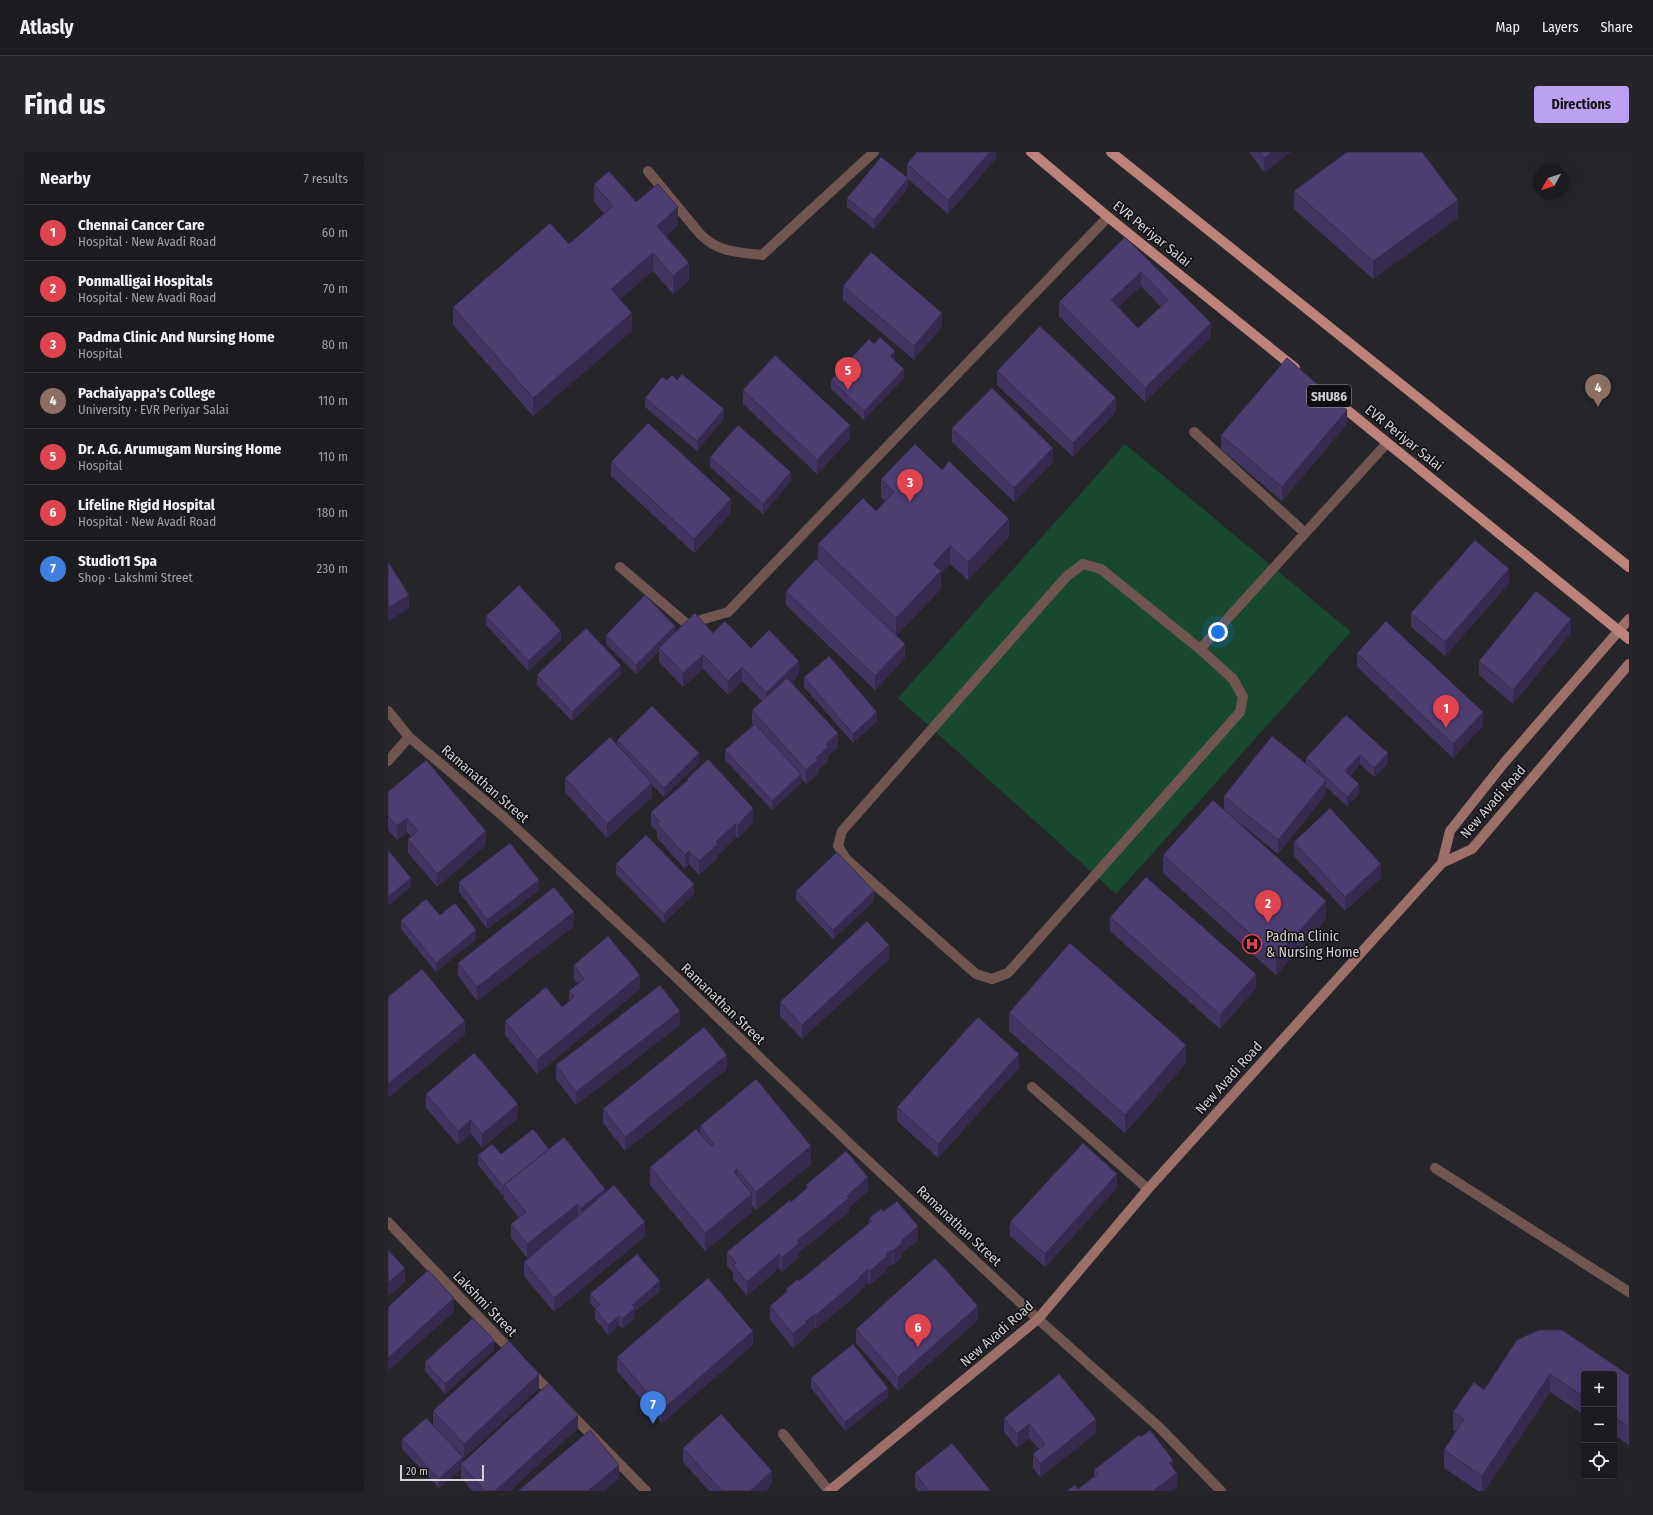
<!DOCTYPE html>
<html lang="en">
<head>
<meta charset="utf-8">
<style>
  :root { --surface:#1c1c20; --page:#252529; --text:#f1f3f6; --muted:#a0a1a5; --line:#3a3a3e; --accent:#bca0f2 }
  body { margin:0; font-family:"Fira Sans Condensed",sans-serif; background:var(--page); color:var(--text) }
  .controls { position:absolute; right:12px; bottom:12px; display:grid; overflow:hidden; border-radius:4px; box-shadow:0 4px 16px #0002 }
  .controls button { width:36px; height:36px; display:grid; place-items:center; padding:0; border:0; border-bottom:1px solid var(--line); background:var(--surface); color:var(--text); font:20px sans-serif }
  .compass { position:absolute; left:1145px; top:12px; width:36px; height:36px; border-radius:50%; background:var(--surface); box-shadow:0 4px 16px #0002; rotate:231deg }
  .scale { position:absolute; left:12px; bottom:10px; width:84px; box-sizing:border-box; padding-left:4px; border:2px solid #d2d2d5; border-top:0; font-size:11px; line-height:14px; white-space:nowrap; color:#d2d2d5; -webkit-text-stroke:3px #0f0e11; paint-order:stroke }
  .you { position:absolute; left:830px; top:480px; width:14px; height:14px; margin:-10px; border:3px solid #fff; border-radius:50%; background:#1a73e8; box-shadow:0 0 0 6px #1a73e833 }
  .badge { display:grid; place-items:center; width:26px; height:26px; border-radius:50%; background:var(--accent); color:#fff; font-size:13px; font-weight:700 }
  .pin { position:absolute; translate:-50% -33px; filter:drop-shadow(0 1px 2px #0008) }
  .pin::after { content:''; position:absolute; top:21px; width:14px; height:12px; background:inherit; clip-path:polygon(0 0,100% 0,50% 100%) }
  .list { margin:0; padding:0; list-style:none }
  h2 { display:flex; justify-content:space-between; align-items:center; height:52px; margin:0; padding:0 16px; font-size:17px }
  h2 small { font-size:13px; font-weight:400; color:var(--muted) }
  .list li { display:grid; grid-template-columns:26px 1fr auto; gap:12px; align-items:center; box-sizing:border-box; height:56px; padding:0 16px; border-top:1px solid var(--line) }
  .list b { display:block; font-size:15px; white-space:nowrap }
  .list p { margin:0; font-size:13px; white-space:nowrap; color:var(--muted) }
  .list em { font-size:13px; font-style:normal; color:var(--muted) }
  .icon { flex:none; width:22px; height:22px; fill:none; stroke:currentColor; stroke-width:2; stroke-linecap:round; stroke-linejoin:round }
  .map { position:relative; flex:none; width:1241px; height:1339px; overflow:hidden; border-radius:4px }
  header { display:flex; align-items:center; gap:24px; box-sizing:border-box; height:56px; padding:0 20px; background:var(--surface); border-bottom:1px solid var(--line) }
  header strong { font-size:19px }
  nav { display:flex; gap:22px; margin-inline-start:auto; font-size:14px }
  .intro { display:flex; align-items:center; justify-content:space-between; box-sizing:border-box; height:96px; padding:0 24px }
  h1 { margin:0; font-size:28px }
  .button { padding:10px 18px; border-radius:4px; background:var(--accent); color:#111; font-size:14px; font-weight:700 }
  main { display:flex; gap:24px; padding:0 24px }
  aside { flex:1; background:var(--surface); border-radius:4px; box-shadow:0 4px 16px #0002 }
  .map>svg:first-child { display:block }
</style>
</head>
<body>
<header>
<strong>Atlasly</strong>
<nav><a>Map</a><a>Layers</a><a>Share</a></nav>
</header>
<div class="intro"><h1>Find us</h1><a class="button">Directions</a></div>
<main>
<aside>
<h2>Nearby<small>7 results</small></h2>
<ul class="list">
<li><span class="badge" style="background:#e0444e">1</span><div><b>Chennai Cancer Care</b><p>Hospital · New Avadi Road</p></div><em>60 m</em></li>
<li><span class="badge" style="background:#e0444e">2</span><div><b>Ponmalligai Hospitals</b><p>Hospital · New Avadi Road</p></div><em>70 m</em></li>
<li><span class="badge" style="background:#e0444e">3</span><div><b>Padma Clinic And Nursing Home</b><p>Hospital</p></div><em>80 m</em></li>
<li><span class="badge" style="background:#8d6e63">4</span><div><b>Pachaiyappa's College</b><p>University · EVR Periyar Salai</p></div><em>110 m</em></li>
<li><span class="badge" style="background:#e0444e">5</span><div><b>Dr. A.G. Arumugam Nursing Home</b><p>Hospital</p></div><em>110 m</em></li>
<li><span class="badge" style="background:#e0444e">6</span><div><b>Lifeline Rigid Hospital</b><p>Hospital · New Avadi Road</p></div><em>180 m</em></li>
<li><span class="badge" style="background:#3f7fe0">7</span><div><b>Studio11 Spa</b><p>Shop · Lakshmi Street</p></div><em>230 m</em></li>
</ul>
</aside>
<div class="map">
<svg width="1241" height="1339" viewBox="0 0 1241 1339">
  <rect width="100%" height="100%" fill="#26252a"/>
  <path fill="#184930" d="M737,292l226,188 -235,262 -218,-196z"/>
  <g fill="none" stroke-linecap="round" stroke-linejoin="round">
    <path stroke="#715551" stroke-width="10" d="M260,19l52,63c19,19 37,18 62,21l112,-103
      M1047,1016l194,124"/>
    <path stroke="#715551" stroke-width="10" d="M806,280l111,101
      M232,415l67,57 41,-12 380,-395
      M812,497l33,30 10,18 -3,15 -232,261 -16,6 -16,-5 -130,-115 -8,-13 4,-15 225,-255 16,-12 18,5 99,80 187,-206
      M0,559l21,26 95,80 152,141 194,186 188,175 122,109 61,63
      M0,609l21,-24
      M644,935l116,102
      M0,1070l126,132
      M141,1218l25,26
      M181,1260l77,79
      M395,1282l46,57"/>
    <path stroke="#9c6f69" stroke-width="10" d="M1054,711l8,-32 54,-68 125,-144
      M441,1339l209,-172 110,-130 294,-326 30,-14 157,-185"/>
    <path stroke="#bd837b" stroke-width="10" d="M643,0l77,65 187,151
      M723,0l518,415
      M949,250l292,237"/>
  </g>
  <path fill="#423561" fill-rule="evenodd" d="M608,0v6l-48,56 -40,-35v9l-34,41 -27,-22v-9l60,-20v-14z
    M861,0h42l-27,20z
    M206,32l42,18 42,23 -12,11 23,45 -16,13 -20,-23 -33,28 12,32 -99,85 -80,-91v-18l116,-63 35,-30 -10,-12z
    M906,39l164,27 -85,61 -79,-70z
    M737,85l86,100 -66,65 -86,-86v-14zM753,134l20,21 -23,21 -20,-21z
    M455,134l99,40 -28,34 -71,-60z
    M486,192l21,16 9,18 -40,42 -33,-31v-9z
    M609,219l119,41 -43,45 -76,-72z
    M279,228l57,38 -27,33 -52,-44v-9z
    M355,238l107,49 -33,35 -74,-70z
    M959,272l-65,77 -61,-52v-14z
    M564,276l101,34 -39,40 -62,-60z
    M322,305l81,24 -28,33 -53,-47z
    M223,310l120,51 -37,40 -83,-77z
    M493,327l128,58 -41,43 -18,-16 -9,9v16l-45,47 9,22 -30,32 -89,-85v-14l32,-31v-16l58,-33 9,-10 -4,-4z
    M1121,431l-64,73 -34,-29v-14z
    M98,464l75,24 -33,31 -42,-46z
    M287,480l38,1 38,15 48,27 -7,7 46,65 -10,9v5l-10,9v4l-12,10 -5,-6v5l-29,27 -47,-50v-10l28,-25 -1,-1v-14l10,-9 -20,-20 -14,14 -25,-26 -20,18 -24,-25v-11l-23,23 -30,-30v-9z
    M1183,481l-58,71 -34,-29v-14z
    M969,501l126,73 -30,32 -96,-91z
    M233,522l-49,47 -35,-36v-10z
    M416,525l73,44 -24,22 -49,-56z
    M958,563l42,48 -14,14 -14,-13 -10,12 9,18 -12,12 -21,-19v7l-48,60 -52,-42 100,107 -50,56 -113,-102v-18l61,-46v-13l82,-33v-5z
    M229,588l82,23 -35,34 -12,-12v12l-45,41 -42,-46v-14l52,-33z
    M299,627l66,43 -15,17 -2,-2 -18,18v3l-19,17 -10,-11 -4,5 -28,-31v-7l-6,-5v-14l36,-32z
    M0,640l98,53 -49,42 -29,-34v-14l3,-2 -4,-5 -10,8 -9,-10z
    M906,690l87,36 -36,33 -51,-55z
    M228,712l78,30 -30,29 -48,-49z
    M71,730l80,8 -52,39 -28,-37z
    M408,739l78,10 -41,38 -37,-39z
    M52,763l36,24 -40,33 -35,-43v-9z
    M722,765l146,71 -36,41 -110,-98z
    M186,774l-97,75 -19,-25v-13z
    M501,807l-87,80 -22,-23v-14z
    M186,813l66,24 -103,85 -32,-39v-14l57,-14 7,-6v-10l9,-7 -4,-5z
    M621,861l177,50 -61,70 -116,-102z
    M292,873l-104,80 -20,-26v-14z
    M631,916l-81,90 -41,-37v-14z
    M339,917l-102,82 -22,-28v-14z
    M38,942l92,24 -36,30 -11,-14 -13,11 -32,-37z
    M312,974l111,38 -55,46 -4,-4v6l-47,39 -55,-66v-18l50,-34z
    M161,997l56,44 40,43 -91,76 -30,-36v-14l27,-23 -24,19 -16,-20v-14l8,-6 -15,-19v-5l-1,2 -25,-31v-10l23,-1z
    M418,1033l62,6 -19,17v4l-50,40v5l-17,15 -3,-4 -32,28 -14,-17v-6l-6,-7v-14l64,-50 15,-13z
    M729,1036l-72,79 -35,-31v-14z
    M496,1059l34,29 -16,13v4l-9,8 -1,-1 -5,3v3l-17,15 -2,-2 -8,7v2l-44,37 -1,-2 -8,7v2l-14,12 -23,-28v-14l16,-14v-3l13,-8 70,-57v-6z
    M272,1139l-25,20v7l-13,11 -3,-4 -11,10 -13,-16v-10l-5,-6v-9z
    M590,1168l-80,71 -42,-48v-14z
    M1129,1188l112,35v70l-15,-10v-61h-30v41l-34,-23 -66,99h-6l-34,-23v-18l12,-18 -3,-2v-18l31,-22z
    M365,1193l-91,78 -45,-52v-14z
    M106,1198l-49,44 -20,-23v-9z
    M423,1226l77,19 -43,34 -34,-43z
    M151,1236l-75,70 -31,-33v-14z
    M616,1266l92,15 -56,44 -7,-9v-14l6,-5 -10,-11 -12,10 -13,-16z
    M190,1276l-68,63h-38l-11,-13v-9l-22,19 -37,-39v-10l61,24z
    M295,1296l89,36 -7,7h-56l-26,-29z
    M785,1317l4,18 -6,4h-104l11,-2 16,-13v-6z
    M527,1321l76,18h-73l-3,-4z"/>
  <path fill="#362b4f" d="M602,0h6v6l-48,56v-14z
    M884,0h19l-27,20v-14z
    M520,26v10l-34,41v-9z
    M1070,48v18l-85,61v-18z
    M290,55v18l-21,19v-18z
    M265,101v18l-42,36v-18z
    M301,111v18l-16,13v-18z
    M753,120v14l-30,28v-14z
    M244,161v18l-99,85v-18z
    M554,161v13l-28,34v-14z
    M823,171v14l-66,65v-14z
    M507,199v9l-5,-4z
    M516,217v9l-40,42v-9z
    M728,246v14l-43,45v-14z
    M336,257v9l-27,33v-10z
    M959,258v14l-65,77v-14z
    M462,273v14l-33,35v-14z
    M665,296v14l-39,40v-14z
    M403,320v9l-28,33v-10z
    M343,347v14l-37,40v-14z
    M621,367v18l-41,43v-18z
    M562,394v18l-9,9v16l-45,47v-18l37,-54z
    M1121,417v14l-64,73v-14z
    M21,443v13l-21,14v-14z
    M1183,467v14l-58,71v-14z
    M287,474v9l-16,13v3l-23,23v-9z
    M173,479v9l-33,31v-10z
    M517,492v14l-30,32v-14z
    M315,503v14l-20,18v-14z
    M411,509v14l-33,31v-13z
    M233,513v9l-49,47v-9z
    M354,515v14l-14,14v-14z
    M489,560v9l-24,22v-9z
    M1095,560v14l-30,32v-14z
    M450,581v14l-10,9v5l-10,9v4l-12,10v-14l10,-12 10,-14z
    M311,601v10l-35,34v-9z
    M1000,601v10l-14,14v-9z
    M972,603v9l-15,17v-10z
    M413,622v9l-29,27v-9z
    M938,628v14l-48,60v-14z
    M264,631v14l-45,41v-14z
    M971,632v10l-12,12v-9z
    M365,656v14l-15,17v-14z
    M19,666v14l-10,8v-14z
    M348,671v14l-18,18v3l-19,17v-14l17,-19z
    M98,679v14l-49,42v-13z
    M301,699v13l-4,5v-14z
    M993,712v14l-36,33v-14z
    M23,726v9l-23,19v-9z
    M151,728v10l-52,39v-9z
    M306,732v10l-30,29v-9z
    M486,739v10l-41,38v-9z
    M938,749v18l-50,56v-18z
    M186,760v14l-97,75v-14z
    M88,778v9l-40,33v-9z
    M501,793v14l-87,80v-14z
    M868,822v14l-36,41v-14z
    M252,823v14l-103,85v-14z
    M292,859v14l-104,80v-13z
    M77,869v14l-77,63v-14z
    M798,893v18l-61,70v-18z
    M631,902v14l-81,90v-14z
    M339,903v14l-102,82v-14z
    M130,952v14l-36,30v-14z
    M83,968v14l-13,11v-14z
    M423,994v18l-55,46v-18z
    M349,1017v18l-3,-15z
    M729,1022v14l-72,79v-13z
    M480,1025v14l-19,17v4l-50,40v5l-17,15v-14l15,-17 50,-45z
    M116,1033v9l-1,2v-10z
    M217,1037v13l-24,20v-14z
    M364,1042v18l-47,39v-18z
    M190,1052v13l-51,41v-14z
    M257,1070v14l-91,76v-14z
    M530,1074v14l-16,13v4l-9,8v-14l8,-10z
    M504,1098v14l-5,3v3l-17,15v-14l16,-17z
    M391,1102v14l-32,28v-14z
    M17,1116v14l-17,15v-14z
    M480,1117v14l-8,7v2l-44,37v-14z
    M272,1129v10l-25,20v7l-13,11v-10l10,-14z
    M66,1146v14l-66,59v-13z
    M590,1154v14l-80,71v-14z
    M427,1162v13l-8,7v2l-14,12v-14l13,-13z
    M231,1164v9l-11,10v-10z
    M365,1179v14l-91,78v-13z
    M106,1188v10l-49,44v-10z
    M151,1222v14l-75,70v-14z
    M1162,1222v18l-66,99h-2v-15z
    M500,1236v9l-43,34v-9z
    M190,1263v13l-68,63h-15z
    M708,1267v14l-56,44v-13z
    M641,1272v14l-12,10v-14z
    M75,1305v10l-2,-3v5l-22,19v-9z
    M785,1308v14l-4,-11z
    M231,1313v14l-15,12h-16z
    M384,1319v13l-7,7h-15z
    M789,1321v14l-6,4h-18z"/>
  <path fill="#4d3e71" stroke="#362b4f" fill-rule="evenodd" d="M529,0h73l-42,48 -41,-36z
    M871,0h13l-8,6z
    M959,0h75l36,48 -85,61 -79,-70z
    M493,5l27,21 -34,42 -27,-22z
    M221,19l27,31 22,-18 20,23 -21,19 32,37 -16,13 -20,-23 -42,36 21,24 -99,85 -80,-91 97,-84 19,21 44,-38 -19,-22z
    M737,85l86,86 -66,65 -86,-86zM753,120l27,28 -30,28 -27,-28z
    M483,100l71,61 -28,33 -71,-60z
    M652,174l76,72 -43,45 -76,-72z
    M492,185l15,14 -5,5 14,13 -40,42 -33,-31 38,-41 5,5z
    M387,203l75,70 -33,35 -74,-70z
    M899,206l60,52 -65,77 -61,-52z
    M294,222l42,35 -27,32 -52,-43 17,-21 5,3 5,-5 5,5z
    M604,236l61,60 -39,40 -62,-60z
    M260,271l83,76 -37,40 -83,-77z
    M350,273l53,47 -28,32 -53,-47z
    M527,292l27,26 7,-9 60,58 -41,43 -18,-16 -17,18 8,7 -45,47 -78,-74 45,-46 13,13 18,-19 -13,-13z
    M1087,388l34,29 -64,73 -34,-29z
    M428,407l89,85 -30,32 -89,-85z
    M0,410l21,33 -21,13z
    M131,433l42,46 -33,30 -42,-45z
    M1148,439l35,28 -58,71 -34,-29z
    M257,443l30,31 -39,39 -30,-30z
    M307,461l18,20 12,-12 26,27 18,-18 30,31 -33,32 -24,-26 -14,14 -25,-26 -20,18 -24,-25z
    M998,469l97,91 -30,32 -96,-91z
    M198,476l35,37 -49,47 -35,-37z
    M441,504l48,56 -24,22 -49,-57z
    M399,526l51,55 -12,11 2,3 -12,11 2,2 -12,10 -54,-60z
    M264,554l47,47 -35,35 -47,-48z
    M958,563l42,38 -14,15 -14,-13 -15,16 14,13 -12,13 -41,-39z
    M367,572l46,50 -29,27 -47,-51z
    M884,584l54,44 -48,60 -54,-44z
    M222,585l42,46 -45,41 -42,-46z
    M320,607l45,49 -15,17 -2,-2 -20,19 2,2 -19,17 -10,-10 -4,4 -28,-31 3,-3 -9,-9 37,-32 -1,-1z
    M38,608l60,71 -49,43 -29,-35 10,-8 -11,-13 -10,8 -9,-10v-24z
    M825,648l113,101 -50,56 -113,-102z
    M942,656l51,56 -36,33 -51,-55z
    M258,683l48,49 -30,30 -48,-50z
    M122,691l29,37 -52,40 -28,-38z
    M0,698l23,28 -23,19z
    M449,700l37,39 -41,39 -37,-39z
    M758,725l110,97 -36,41 -110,-98z
    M166,735l20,25 -97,75 -19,-24z
    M38,747l14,16 15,-12 21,27 -40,33 -35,-43z
    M479,769l22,24 -87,80 -22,-23z
    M220,784l32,39 -103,85 -32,-39 41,-34 16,20 12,-10 -5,-6 15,-12 -10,-14z
    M682,791l116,102 -61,70 -116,-102z
    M34,817l43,52 -77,63v-87z
    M272,833l20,26 -104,81 -20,-27z
    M590,865l41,37 -81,90 -41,-37z
    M316,875l23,28 -102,82 -22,-28z
    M86,901l44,51 -36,30 -11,-14 -13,11 -32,-37z
    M368,927l55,67 -55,46 -19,-23 -3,3 18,22 -47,39 -55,-66 46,-38 15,17 3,-2 -14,-18z
    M145,977l16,20 -46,37 -25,-31 14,-11 9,10z
    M176,985l41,52 -24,19 -3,-4 -51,40 -16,-20 15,-12 -22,-27z
    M695,991l34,31 -72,80 -35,-32z
    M458,999l22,26 -21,19 2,2 -52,43 2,2 -17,15 -3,-4 -32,28 -14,-17 3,-2 -9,-11 63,-52 1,2 17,-15 -2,-2z
    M226,1033l31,37 -91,76 -30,-36z
    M509,1049l21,25 -17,15 1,2 -9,8 -1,-1 -6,4 1,2 -17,15 -2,-2 -9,8 1,1 -44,37 -1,-1 -9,7 1,1 -14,12 -23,-28 18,-15 -2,-2 12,-10 1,2 73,-60 -3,-3 12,-9 3,2z
    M0,1098l17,18 -17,15z
    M249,1102l23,27 -28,24 3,3 -13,11 -3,-3 -11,9 -13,-16 5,-4 -10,-11z
    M547,1106l43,48 -80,71 -42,-48z
    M40,1118l26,28 -66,60v-51z
    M320,1126l45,53 -91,79 -45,-53z
    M85,1166l21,22 -49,44 -20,-22z
    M1151,1178h23l67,45v52l-15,-10v-43h-30v23l-34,-23 -68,102 -38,-26 20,-31 -11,-7 21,-30 10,8 33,-50z
    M121,1189l30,33 -75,70 -31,-33z
    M465,1192l35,44 -43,34 -34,-44z
    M671,1222l37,45 -56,45 -7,-10 12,-10 -16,-20 -12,10 -13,-16z
    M161,1231l29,32 -83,76h-10l-24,-27z
    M333,1262l51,57 -22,20h-28l-39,-43z
    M38,1266l37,39 -24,22 -37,-40z
    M202,1278l29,35 -31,26h-70z
    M762,1278l23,30 -4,3 8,10 -24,18h-86l8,-6 3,4 20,-15 -4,-4 45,-35 2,2z
    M564,1291l39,48h-62l-14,-18z"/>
  <defs>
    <symbol id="hospital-ring" viewBox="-11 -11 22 22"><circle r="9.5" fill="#0f0e11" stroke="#e0444e" stroke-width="1.5"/><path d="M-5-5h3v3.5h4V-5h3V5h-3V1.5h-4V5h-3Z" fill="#e0444e"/></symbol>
  </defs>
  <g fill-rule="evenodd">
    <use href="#hospital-ring" x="853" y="781" width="22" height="22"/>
  </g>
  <g text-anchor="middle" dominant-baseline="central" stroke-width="3" stroke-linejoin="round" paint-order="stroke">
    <rect fill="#0f0e11" stroke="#98979a" stroke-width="1" x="919" y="233" width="44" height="22" rx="3"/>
    <g font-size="13" font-weight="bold" fill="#d2d2d5">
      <text x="941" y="244">SHU86</text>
    </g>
    <g font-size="14" fill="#d2d2d5" stroke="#0f0e11">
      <text transform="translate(764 82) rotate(39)">EVR Periyar Salai</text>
      <text transform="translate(1016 286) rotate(39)">EVR Periyar Salai</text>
      <text transform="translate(97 632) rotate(41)">Ramanathan Street</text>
      <text transform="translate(1105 650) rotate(-49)">New Avadi Road</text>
      <text transform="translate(335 852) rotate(44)">Ramanathan Street</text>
      <text transform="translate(841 926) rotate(-48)">New Avadi Road</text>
      <text transform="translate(571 1074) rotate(43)">Ramanathan Street</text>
      <text transform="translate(97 1152) rotate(46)">Lakshmi Street</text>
      <text transform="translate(609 1182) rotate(-41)">New Avadi Road</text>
    </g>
    <g font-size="14" fill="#d2d2d5" stroke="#0f0e11" text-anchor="start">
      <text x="878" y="784">Padma Clinic<tspan x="878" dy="16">&amp; Nursing Home</tspan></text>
    </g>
  </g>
</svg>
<div class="controls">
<button>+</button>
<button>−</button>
<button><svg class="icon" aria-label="locate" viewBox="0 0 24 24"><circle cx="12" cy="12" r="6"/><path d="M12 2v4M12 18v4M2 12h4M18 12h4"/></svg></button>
</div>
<svg class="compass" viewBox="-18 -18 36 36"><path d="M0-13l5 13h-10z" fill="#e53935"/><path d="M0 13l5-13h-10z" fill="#a0a1a5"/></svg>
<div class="scale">20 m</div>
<div class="you"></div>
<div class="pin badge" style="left:1058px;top:576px;background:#e0444e">1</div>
<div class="pin badge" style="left:880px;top:771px;background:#e0444e">2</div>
<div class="pin badge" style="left:522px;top:350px;background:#e0444e">3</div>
<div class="pin badge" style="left:1210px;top:255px;background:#8d6e63">4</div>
<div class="pin badge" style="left:460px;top:238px;background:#e0444e">5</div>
<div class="pin badge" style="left:530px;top:1195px;background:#e0444e">6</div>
<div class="pin badge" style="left:265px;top:1272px;background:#3f7fe0">7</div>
</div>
</main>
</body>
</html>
